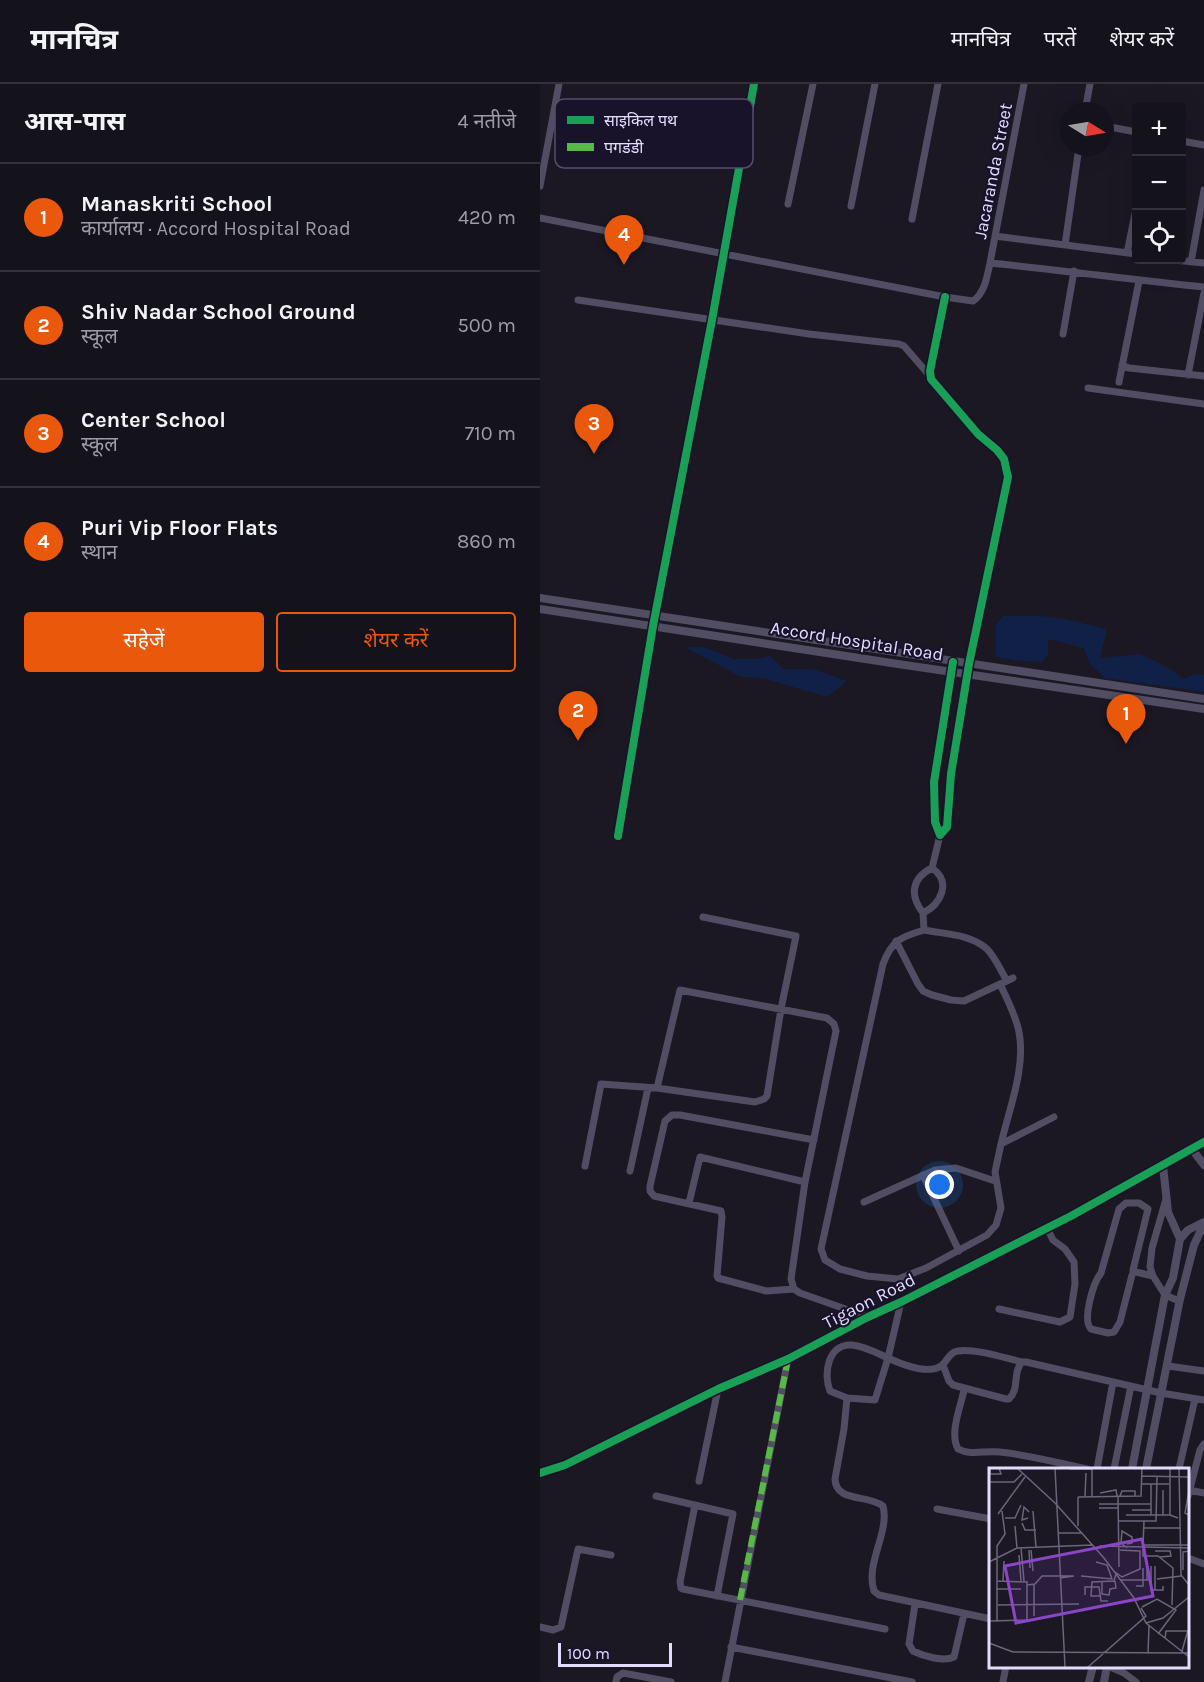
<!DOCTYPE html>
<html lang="hi">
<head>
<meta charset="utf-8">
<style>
  :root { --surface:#14121b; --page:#212028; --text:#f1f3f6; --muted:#9d9ea3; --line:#33323a; --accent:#ea580c }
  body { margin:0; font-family:Karla,"Noto Sans Devanagari",sans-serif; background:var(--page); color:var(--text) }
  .controls { position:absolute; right:18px; top:18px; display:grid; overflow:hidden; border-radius:6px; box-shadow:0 6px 24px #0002 }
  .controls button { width:54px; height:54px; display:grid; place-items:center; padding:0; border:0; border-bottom:2px solid var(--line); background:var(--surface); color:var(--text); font:30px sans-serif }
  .compass { position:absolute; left:520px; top:18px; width:54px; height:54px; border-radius:50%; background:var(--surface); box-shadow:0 6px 24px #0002; rotate:101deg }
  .scale { position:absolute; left:18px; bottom:15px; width:114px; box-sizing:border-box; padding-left:6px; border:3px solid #e3dcfd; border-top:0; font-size:16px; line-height:21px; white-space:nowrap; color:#e3dcfd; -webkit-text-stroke:4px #18122a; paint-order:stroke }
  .you { position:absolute; left:400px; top:1101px; width:21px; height:21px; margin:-15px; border:4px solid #fff; border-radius:50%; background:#1a73e8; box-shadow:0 0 0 9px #1a73e833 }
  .badge { display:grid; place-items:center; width:39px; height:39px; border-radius:50%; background:var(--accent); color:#fff; font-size:20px; font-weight:700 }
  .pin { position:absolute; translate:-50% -50px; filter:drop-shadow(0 2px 3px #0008) }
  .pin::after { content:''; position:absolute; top:32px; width:21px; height:18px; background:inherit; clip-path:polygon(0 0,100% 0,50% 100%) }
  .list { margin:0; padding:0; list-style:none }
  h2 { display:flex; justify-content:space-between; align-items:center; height:78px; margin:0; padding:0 24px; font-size:26px }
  h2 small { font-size:20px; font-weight:400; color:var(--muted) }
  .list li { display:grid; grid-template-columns:39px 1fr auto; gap:18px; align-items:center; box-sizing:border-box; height:108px; padding:0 24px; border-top:2px solid var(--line) }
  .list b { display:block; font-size:22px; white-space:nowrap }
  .list p { margin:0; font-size:20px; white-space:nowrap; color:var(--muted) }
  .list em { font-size:20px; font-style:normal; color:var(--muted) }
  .actions { display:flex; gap:12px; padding:18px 24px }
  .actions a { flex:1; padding:14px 0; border:2px solid var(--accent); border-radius:6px; text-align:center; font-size:21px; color:var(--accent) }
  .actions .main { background:var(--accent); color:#fff }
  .icon { flex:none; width:33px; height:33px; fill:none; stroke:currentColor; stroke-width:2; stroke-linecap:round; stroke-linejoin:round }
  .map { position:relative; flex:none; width:664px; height:1598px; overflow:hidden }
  header { display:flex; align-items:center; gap:36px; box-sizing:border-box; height:84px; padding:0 30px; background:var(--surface); border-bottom:2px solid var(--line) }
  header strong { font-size:28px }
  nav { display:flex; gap:33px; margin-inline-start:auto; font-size:21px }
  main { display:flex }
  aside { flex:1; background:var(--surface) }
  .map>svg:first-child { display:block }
</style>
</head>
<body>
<header>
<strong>मानचित्र</strong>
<nav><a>मानचित्र</a><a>परतें</a><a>शेयर करें</a></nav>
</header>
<main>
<aside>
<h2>आस-पास<small>4 नतीजे</small></h2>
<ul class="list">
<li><span class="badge">1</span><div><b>Manaskriti School</b><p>कार्यालय · Accord Hospital Road</p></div><em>420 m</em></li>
<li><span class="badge">2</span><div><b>Shiv Nadar School Ground</b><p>स्कूल</p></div><em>500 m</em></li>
<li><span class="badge">3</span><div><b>Center School</b><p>स्कूल</p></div><em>710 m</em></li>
<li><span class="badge">4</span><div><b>Puri Vip Floor Flats</b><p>स्थान</p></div><em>860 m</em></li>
</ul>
<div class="actions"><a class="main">सहेजें</a><a>शेयर करें</a></div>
</aside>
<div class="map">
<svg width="664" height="1598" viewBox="0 0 664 1598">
  <rect width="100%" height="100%" fill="#1b1824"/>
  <path fill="#112047" d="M463,532h33l24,2 47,11 -7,29 40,-4 29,14 14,11 11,-5 10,1v17l-99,-14 -15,-14 -6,-16 -36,-9v16l-6,7 -20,-1 -26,-4v-32z
    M145,563h19l30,12h24l12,-3 14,13h29l34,12 -20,16 -61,-18 -27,-3z"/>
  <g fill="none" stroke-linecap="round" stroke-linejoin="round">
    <path stroke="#514e64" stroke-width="7" d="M545,27l5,-27
      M565,42l31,6
      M642,57l22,4
      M0,102l19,-102
      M248,120l25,-120
      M311,122l24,-122
      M0,134l405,79 28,4c12,-8 14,-25 17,-38l34,-179
      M372,135l26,-135
      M455,152l141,18
      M525,161l14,-98
      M587,169l9,-44
      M634,176l30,3
      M651,178l13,-72
      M450,179c72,7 143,17 214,24
      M405,213l-15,74 1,8 47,55 19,16 7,9 4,18 -39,187 -18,110 -4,53 -7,8 -5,-13 -1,-40 19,-120
      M38,216l231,34 90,10 5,2 26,30
      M523,250l11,-63
      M582,281l7,3 75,8
      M648,291l16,-82
      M579,298l20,-101
      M548,304l116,16
      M78,752l35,-210 59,-306 42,-236
      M392,784c20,14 9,36 -9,45 -14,-18 -11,-35 9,-45l8,-33
      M383,829l1,17c-23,7 -32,10 -41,34l-62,285 4,11 15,9 27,7 31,3 28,-11 61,-33 9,-10 5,-17 -6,-36 6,-28 53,-27
      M384,846c20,4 47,4 63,19 8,8 14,22 20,32
      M356,857l22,43 5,7 9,4 19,5 13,1 49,-23
      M460,900c7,15 16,32 19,48 7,36 -10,77 -18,112
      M117,1004l23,-98 147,28 7,6 2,7 -31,151 -14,97 3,10 6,4 68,24
      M45,1082l16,-82 56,4 98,14 9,-3 3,-3 14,-87 15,-73 -93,-19
      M90,1087l18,-83
      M383,1091l36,76
      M626,1115l-14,49 -2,19 3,9 12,19 14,6
      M324,1118l71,-32 21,-2 39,13
      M149,1119l11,-46 105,25
      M596,1188l17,4
      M592,1191l-12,47 -6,10 -6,1 -17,-4c-9,-9 2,-46 10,-56l18,-64 7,-6h13l9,6 -15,61
      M254,1205l-28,2 -48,-13 -1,-2 5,-59 -1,-6 -67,-15 -4,-5v-5l15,-65 7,-6h8l134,25
      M361,1218l-13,56c-11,-5 -24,-12 -36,-13 -24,-2 -29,29 -22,46l17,7 -3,31 -9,50c1,24 33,15 48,27 7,26 -18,57 -9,85l5,4 112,24
      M459,1225l61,13 10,-5 5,-33 -1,-22 -9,-13 -12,-9 -6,-12
      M403,1281l6,16 4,4 53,14h3c11,-10 3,-26 13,-37h4l135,31 43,7
      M628,1282l36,5
      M424,1306c-3,16 -15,43 -6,59 13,7 28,1 42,3 29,3 58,11 87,17
      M307,1314l28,2 13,-42c13,6 39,17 53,8 6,-4 8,-14 17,-15 16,-3 47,7 64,11
      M557,1385l16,-87
      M574,1385l17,-83
      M639,1385l16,-70
      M159,1397l19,-92
      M649,1406l15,3
      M116,1412l77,18 -16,82
      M648,1412l12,-46 4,-6
      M155,1421l-15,77 1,6 2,1 202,40
      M397,1425l54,10
      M648,1474l16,6
      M375,1520l-6,40 4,7c10,5 30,11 41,6l10,-43
      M0,1543l13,3 8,-3 17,-78 33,6
      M191,1563l181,35
      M568,1582l16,7 12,9
      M76,1598l1,-5 6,-4 48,9
      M185,1598l63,-323
      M463,1598l3,-16"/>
    <path stroke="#514e64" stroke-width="8" d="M0,514l664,101
      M0,525l358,55 306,45
      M652,1065l12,16
      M623,1082l5,46 12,27
      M592,1385l33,-174 8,-17 7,-39 8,-9 16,-8
      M606,1385l34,-170 14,-54 10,-21
      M0,1389l25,-8 153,-76 70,-30 80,-42 33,-15 170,-86 133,-74
      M549,1598l4,-16
      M564,1598l3,-16"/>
    <path stroke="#58b947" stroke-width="6" stroke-dasharray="12 6" stroke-linecap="butt" d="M200,1516l48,-241"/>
    <defs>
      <path id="cycleway" d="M405,213l-15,74 1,8 47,55 19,16 7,9 4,18 -39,187 -18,110 -4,53 -7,8 -5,-13 -1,-40 19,-120
        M78,752l35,-210 59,-306 42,-236
        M0,1389l25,-8 153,-76 70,-30 80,-42 33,-15 170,-86 133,-74"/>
    </defs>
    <use href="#cycleway" stroke="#18122a" stroke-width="11"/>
    <use href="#cycleway" stroke="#1a9f57" stroke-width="8"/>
  </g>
  <g text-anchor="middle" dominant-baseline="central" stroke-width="4.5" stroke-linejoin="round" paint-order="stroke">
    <g font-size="18" fill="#e3dcfd" stroke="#18122a">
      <text transform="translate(453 87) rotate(-79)">Jacaranda Street</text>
      <text transform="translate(317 557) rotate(9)">Accord Hospital Road</text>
      <text transform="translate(329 1217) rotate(-27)">Tigaon Road</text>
    </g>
  </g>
  <g transform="translate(449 1384)">
    <rect width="200" height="200" fill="#1b1824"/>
    <path fill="none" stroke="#6b667b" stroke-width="1.5" d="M1,0v6h11l-2,-6M28,0l38,35 49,55 30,40 12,25 43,34M66,0l10,199M190,0l2,107 8,10M81,1h22M153,8l47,1M0,14h25l8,-8M153,16h28M200,23l-4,22 4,2M111,25l16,-3 1,6M96,28l1,-23M129,28l1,71M131,28l2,-5h13v5M89,29l63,-1 1,-28M103,29v-29M110,36h51M110,40h19M143,42h19M44,43l3,36M9,46l27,-37M137,47h44l8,3M162,47v-31M174,47v-25M181,47v-47M16,50h10l6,-13M39,50l-6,2 2,-13 5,5M129,53h38l1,-44M33,55l3,7h11M26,58l2,22M89,58v-29M155,60h36M69,65h24M138,76l5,-1v-6l-10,-6 -1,12 6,5M155,77h45M154,78l1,-25M32,80l3,33M107,81l4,-3 89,2M154,81v7h15l15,12 -1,37M40,82l1,18M42,82l2,21M166,83h15l1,5 -11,1M30,87l2,26M0,94l28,-14 76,-3M162,98v24h12v-4M166,98v24M194,102v-18l6,-1M126,104l7,5 18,-8v-18l-22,-1M92,108l31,3 -5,-14 -11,-3M168,111l24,-3M132,112h30M158,112v-19M14,113l1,-20M113,114v12l7,1 1,-6 6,-1 -1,-7M38,117l8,-1 7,-8h32l-14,2M147,118h7v-18M7,121h25M96,127v-8h14l2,14h7M111,128h-9l1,-14 22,-1 2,-7M9,137l81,-1M153,139l15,-8 19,11 -18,24M45,148v-31M0,153l38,-1v-38l-30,-1M8,154v-76l8,-12 -3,-23M157,155l17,-5 26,-21M176,171l1,-8h23M0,175l24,9 176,1M193,183l6,-21M159,186l1,-28M99,199l58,-51 -5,-8"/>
    <path fill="#8b46c8" fill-opacity="0.15" stroke="#8b46c8" stroke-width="3" d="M153,71l11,57 -137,27 -11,-57z"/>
    <rect width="200" height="200" fill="none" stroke="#e3dcfd" stroke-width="3"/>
  </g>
  <rect x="15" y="15" width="198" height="69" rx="9" fill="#18122a" stroke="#554f69" stroke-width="1.5"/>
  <rect x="27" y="32" width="27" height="8" fill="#1a9f57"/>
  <rect x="27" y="59" width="27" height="8" fill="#58b947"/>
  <g font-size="16" fill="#e3dcfd">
    <text x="64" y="42">साइकिल पथ</text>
    <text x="64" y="69">पगडंडी</text>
  </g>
</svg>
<div class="controls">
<button>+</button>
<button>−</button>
<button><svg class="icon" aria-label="locate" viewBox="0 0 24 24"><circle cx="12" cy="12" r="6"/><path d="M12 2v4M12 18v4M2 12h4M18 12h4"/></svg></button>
</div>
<svg class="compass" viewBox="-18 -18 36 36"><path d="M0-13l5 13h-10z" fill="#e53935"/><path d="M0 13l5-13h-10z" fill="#9d9ea3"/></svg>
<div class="scale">100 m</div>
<div class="you"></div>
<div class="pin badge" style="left:586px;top:660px">1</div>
<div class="pin badge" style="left:38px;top:657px">2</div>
<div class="pin badge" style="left:54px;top:370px">3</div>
<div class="pin badge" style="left:84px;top:181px">4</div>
</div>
</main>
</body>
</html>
